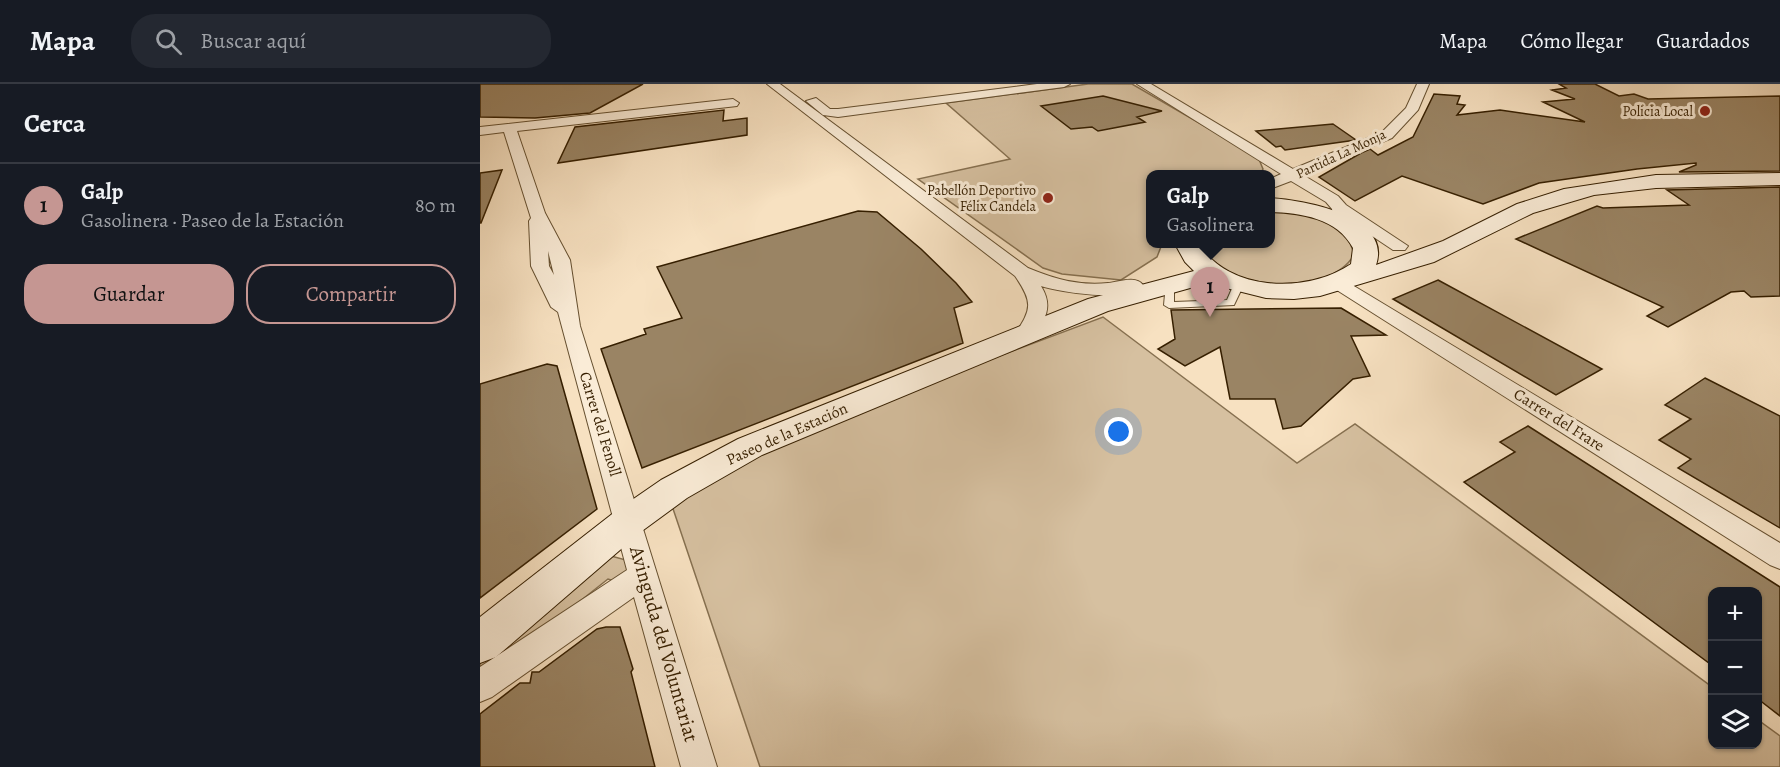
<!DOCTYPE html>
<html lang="es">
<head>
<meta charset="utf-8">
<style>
  :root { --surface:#171b24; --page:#242831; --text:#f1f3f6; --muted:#9ea1a6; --line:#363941; --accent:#c59692 }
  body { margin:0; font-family:Alegreya,serif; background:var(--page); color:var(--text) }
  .controls { position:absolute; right:18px; bottom:18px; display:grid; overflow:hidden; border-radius:12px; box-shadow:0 2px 4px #0004 }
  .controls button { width:54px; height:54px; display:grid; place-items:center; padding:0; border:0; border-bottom:2px solid var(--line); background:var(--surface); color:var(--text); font:30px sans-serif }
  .you { position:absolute; left:639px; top:348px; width:21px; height:21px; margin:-15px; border:4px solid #fff; border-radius:50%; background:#1a73e8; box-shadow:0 0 0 9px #1a73e833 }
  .badge { display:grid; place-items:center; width:39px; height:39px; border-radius:50%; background:var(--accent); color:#111; font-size:20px; font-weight:700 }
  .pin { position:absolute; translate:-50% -50px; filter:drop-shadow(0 2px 3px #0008) }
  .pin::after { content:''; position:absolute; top:32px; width:21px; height:18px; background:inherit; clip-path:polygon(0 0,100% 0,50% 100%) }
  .popup { position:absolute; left:666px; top:86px; width:129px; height:78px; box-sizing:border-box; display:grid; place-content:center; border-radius:12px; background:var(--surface); filter:drop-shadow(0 2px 4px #0005); font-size:20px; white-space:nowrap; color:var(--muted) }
  .popup b { font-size:22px; color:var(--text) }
  .popup::after { content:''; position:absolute; left:50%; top:100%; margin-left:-12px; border:12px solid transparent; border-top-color:var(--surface) }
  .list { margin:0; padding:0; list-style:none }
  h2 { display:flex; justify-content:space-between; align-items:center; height:78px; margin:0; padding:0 24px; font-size:26px }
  h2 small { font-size:20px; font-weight:400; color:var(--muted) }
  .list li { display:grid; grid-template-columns:39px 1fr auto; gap:18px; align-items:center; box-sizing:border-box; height:84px; padding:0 24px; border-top:2px solid var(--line) }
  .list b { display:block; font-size:22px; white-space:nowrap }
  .list p { margin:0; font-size:20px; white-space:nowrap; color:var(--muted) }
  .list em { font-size:20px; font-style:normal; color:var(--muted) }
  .actions { display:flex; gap:12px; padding:18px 24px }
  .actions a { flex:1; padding:14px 0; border:2px solid var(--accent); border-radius:24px; text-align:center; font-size:21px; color:var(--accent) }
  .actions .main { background:var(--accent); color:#111 }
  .icon { flex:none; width:33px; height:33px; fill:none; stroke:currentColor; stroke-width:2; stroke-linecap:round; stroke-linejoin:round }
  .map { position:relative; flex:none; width:1300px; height:683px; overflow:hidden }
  header { display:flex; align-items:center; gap:36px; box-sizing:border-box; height:84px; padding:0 30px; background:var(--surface); border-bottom:2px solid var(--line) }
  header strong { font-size:28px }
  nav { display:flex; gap:33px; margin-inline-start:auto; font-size:21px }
  .search { width:420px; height:54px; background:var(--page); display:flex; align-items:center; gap:15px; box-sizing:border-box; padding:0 21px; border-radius:24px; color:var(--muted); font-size:22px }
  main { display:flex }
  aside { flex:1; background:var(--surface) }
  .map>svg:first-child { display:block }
</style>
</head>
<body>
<header>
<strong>Mapa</strong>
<div class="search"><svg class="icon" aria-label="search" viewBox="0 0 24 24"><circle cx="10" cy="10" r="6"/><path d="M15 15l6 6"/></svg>Buscar aquí</div>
<nav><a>Mapa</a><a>Cómo llegar</a><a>Guardados</a></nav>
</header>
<main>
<aside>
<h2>Cerca<small></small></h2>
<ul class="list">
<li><span class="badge">1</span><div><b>Galp</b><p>Gasolinera · Paseo de la Estación</p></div><em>80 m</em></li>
</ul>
<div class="actions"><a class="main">Guardar</a><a>Compartir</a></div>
</aside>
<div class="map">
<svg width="1300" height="683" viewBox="0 0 1300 683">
  <rect width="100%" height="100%" fill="#f7e1c1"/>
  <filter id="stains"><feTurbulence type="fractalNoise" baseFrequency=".00333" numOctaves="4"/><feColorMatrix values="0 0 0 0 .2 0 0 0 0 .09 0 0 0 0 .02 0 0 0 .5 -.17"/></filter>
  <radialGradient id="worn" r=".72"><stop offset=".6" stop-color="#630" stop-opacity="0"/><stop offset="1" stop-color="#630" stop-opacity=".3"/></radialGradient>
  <path fill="#d6c0a0" stroke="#867050" stroke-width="1.5" d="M608,0h44l126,73 5,12 -3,6h-110v69h12l-5,13 -36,23 -59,-6 -19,-6 -125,-89 92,-20 -64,-56z
    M790,125c32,4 77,9 84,46 -26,45 -137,35 -156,-11h72z
    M623,233l194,146 58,-39 357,263v57h46v-24l22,16v31h-1020l-96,-285z
    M131,472l15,4 2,12 -10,10 -10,-3 -91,72 -37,21v-16z"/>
  <path fill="#9a8464" stroke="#361f00" stroke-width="1.5" d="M0,0h163l-53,29 -55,5 -55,-1z
    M1079,0h36l24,12 15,-2 14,5 132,-3v75l-101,1 17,-7v-2l-59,6 -98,14 -56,21 -81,-28 -47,25 -36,-24 42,-24 9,-4 8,6 35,-18 21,-43 26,2 -3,8 8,1 -8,10 43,-5 85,12 -42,-20 32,-3 -23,-9 14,-2z
    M623,12l59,15 -25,6 8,5 -47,9 -6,-4 -21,2 -30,-23z
    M244,26l-1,11 24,-3v17l-189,28 17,-36z
    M853,40l23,16 -71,10 -4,-4 -5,1 -20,-16z
    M22,86l-21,53h-1v-50z
    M1300,103v109l-29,1 -7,-6 -13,1 -63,35 -21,-11 16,-9 -147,-68 81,-33 6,2 86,-3 -22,-15z
    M378,127l19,1 44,37 35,34 16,19 -18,6 9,35 -321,125 -41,-119 45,-15 -2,-5 38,-11 -25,-51z
    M958,196l164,89 -46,26 -163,-96z
    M861,224l45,27 -35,1 19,40 -17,3 -52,47 -18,3 -8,-30h-45l-10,-52 -35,19 -27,-17 17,-10 -4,-29z
    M67,280l10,2 40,143 -117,89v-214z
    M1225,294l75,38v112l-102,-60 13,-9 -32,-19 32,-21 -26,-14z
    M1048,342l252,161v129l-22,-17v-108h-45v75l-249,-184 51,-30 -15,-10z
    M126,543h14l13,42 -2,3 24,95h-175v-53l40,-31h10l2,-11h7l58,-43z"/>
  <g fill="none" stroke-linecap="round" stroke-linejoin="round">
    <defs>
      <path id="lane" d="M759,197l5,3 -10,21 -65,3 -5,-3 2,-22 3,-1 5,3v17l53,-2 7,-16z"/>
      <path id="street" d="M287,0h13l248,184c26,11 51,18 80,15 10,-1 28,-8 35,2 -12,19 -83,7 -102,1 13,21 4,34 -9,52h-14l-3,-4c17,-25 18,-32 0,-58z
        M557,0h33l-6,3 -226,30 -15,-2 -17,-14 10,-3 14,11h8z
        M657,0h14l142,85 89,-37 24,-24 11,-24h12l-11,26 -26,28 -89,37 35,21 8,9 62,41 -3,4h-12l-45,-30 -2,4h-12l-2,-15 -6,-7 -35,-21 -21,8v-10l11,-5z
        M253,15l6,4 -2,3 -220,25 28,82 25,47 10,66 137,441h-36l-47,-170 -142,100 -12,5v-35l147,-97 -69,-258 -7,-5 -20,-41 -2,-45 2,-3 -27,-86 -24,3v-8zM68,167l6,24 -5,-9z
        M859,193l441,266v26l-10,-4 -438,-278 -2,-4 2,-4z"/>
      <path id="secondary" d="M1300,89v12l-124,3 -62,7 -61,18 -99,49 -114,34 -26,3 -28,-1 -44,-11 -21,-2 -93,26 -346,144 -75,43 -45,33 -146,126 -16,6v-46l136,-106 45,-31 77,-41 350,-140 106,-28 -9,-9 -10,-18h24c30,48 108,50 152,20l2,-16c-16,-30 -52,-35 -83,-36v-14c32,2 123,17 106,67l67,-24 74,-37 47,-15 92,-14z"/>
    </defs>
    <use href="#lane" stroke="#665030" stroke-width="2"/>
    <use href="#street" stroke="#665030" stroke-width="2"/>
    <use href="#secondary" stroke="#361f00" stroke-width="2"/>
    <use href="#lane" fill="#faecd7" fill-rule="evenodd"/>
    <use href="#street" fill="#faecd7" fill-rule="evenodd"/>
    <use href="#secondary" fill="#faecd7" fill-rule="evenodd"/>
  </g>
  <g fill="#8f2418" stroke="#faecd7" stroke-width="2">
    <circle cx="1225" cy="27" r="6"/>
    <circle cx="568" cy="114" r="6"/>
  </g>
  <g text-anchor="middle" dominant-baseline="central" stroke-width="6" stroke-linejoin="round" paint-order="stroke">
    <g font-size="14" fill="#361f00" stroke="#faecd7" text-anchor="end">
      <text x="1213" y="27">Policia Local</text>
      <text x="556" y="106">Pabellón Deportivo<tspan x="556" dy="16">Félix Candela</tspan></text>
    </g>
    <g font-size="14" fill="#361f00" stroke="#faecd7">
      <text transform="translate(861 70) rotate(-25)">Partida La Monja</text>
    </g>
    <g font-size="16" fill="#361f00" stroke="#faecd7">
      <text transform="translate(1079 336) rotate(32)">Carrer del Frare</text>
      <text transform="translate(120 340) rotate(73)">Carrer del Fenoll</text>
      <text transform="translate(307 350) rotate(-24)">Paseo de la Estación</text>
    </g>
    <g font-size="20" fill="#361f00" stroke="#faecd7">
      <text transform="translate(184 560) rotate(74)">Avinguda del Voluntariat</text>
    </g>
  </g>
  <rect width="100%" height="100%" filter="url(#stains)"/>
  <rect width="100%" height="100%" fill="url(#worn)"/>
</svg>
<div class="controls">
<button>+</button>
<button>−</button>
<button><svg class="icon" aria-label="layers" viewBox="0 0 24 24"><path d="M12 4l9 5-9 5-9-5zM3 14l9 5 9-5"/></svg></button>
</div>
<div class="you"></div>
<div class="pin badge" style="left:730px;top:233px">1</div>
<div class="popup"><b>Galp</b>Gasolinera</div>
</div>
</main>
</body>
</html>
